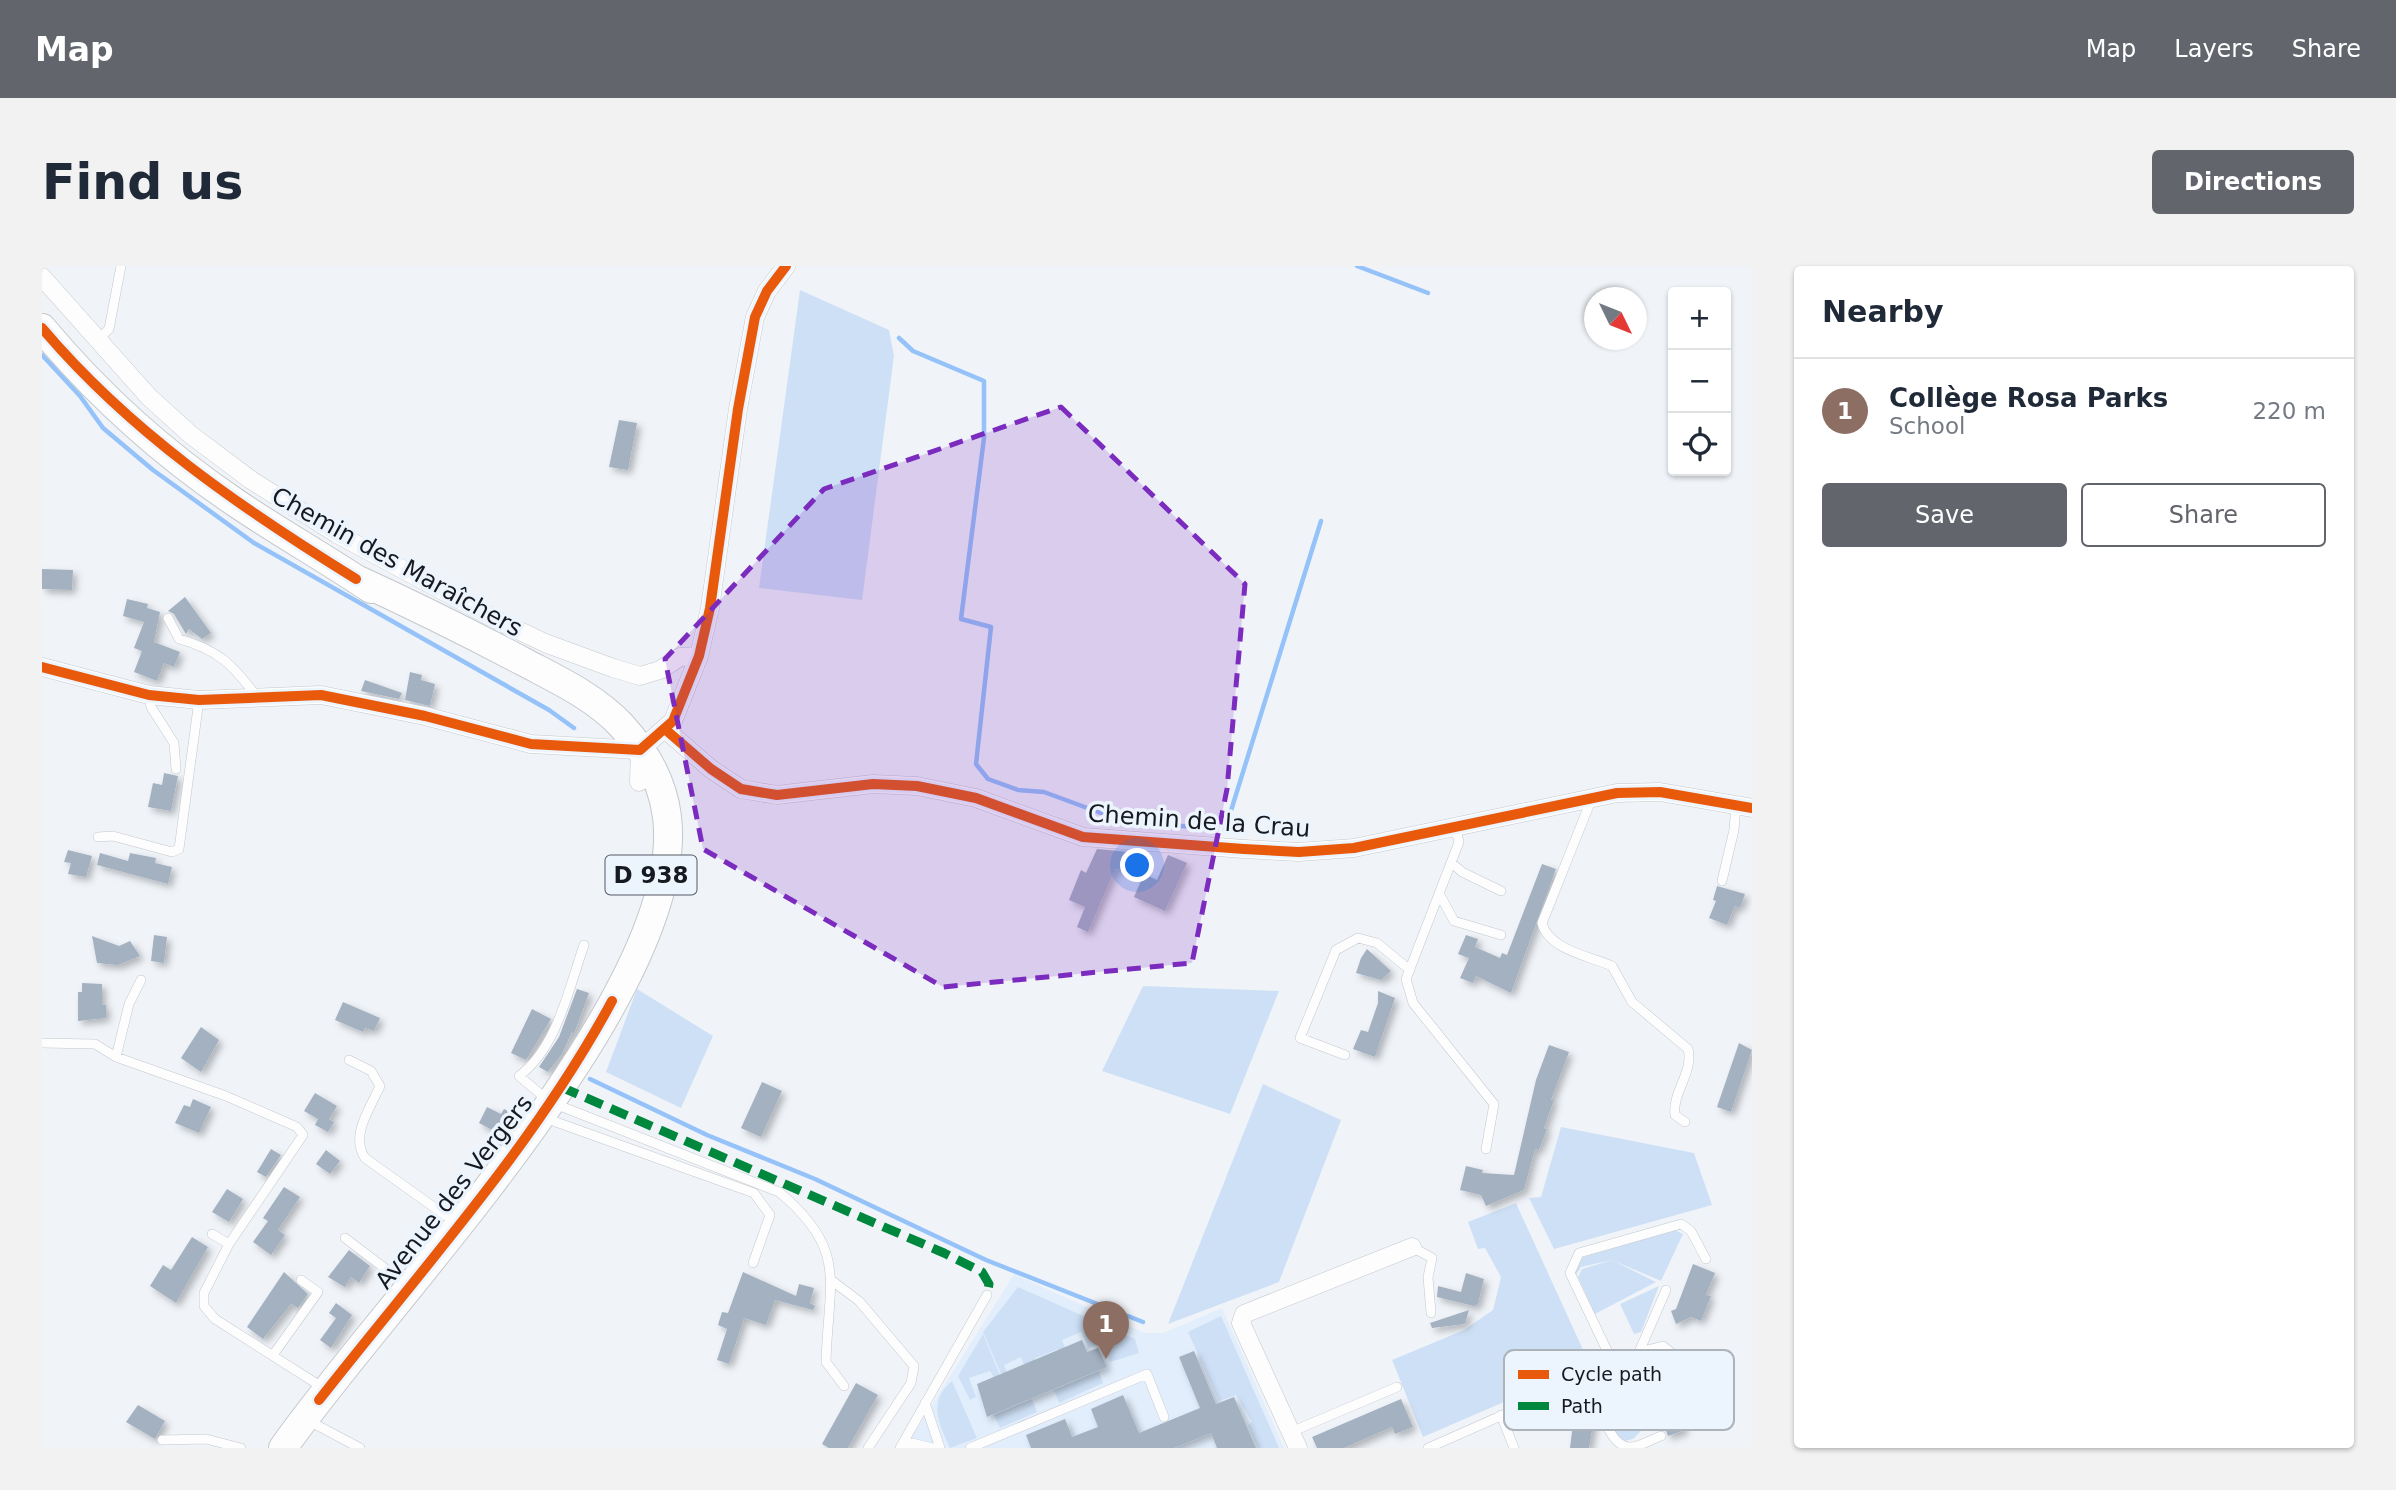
<!DOCTYPE html>
<html lang="en">
<head>
<meta charset="utf-8">
<style>
  :root { --surface:#fff; --page:#f2f2f3; --text:#1f2937; --muted:#747a83; --line:#e0e1e3; --accent:#62666c }
  body { margin:0; font-family:"DejaVu Sans",sans-serif; background:var(--page); color:var(--text) }
  .controls { position:absolute; right:21px; top:21px; display:grid; overflow:hidden; border-radius:7px; box-shadow:0 2px 5px #0004 }
  .controls button { width:63px; height:63px; display:grid; place-items:center; padding:0; border:0; border-bottom:2px solid var(--line); background:var(--surface); color:var(--text); font:35px sans-serif }
  .compass { position:absolute; left:1542px; top:21px; width:63px; height:63px; border-radius:50%; background:var(--surface); box-shadow:0 2px 5px #0004; rotate:133deg }
  .you { position:absolute; left:1096px; top:600px; width:24px; height:24px; margin:-18px; border:5px solid #fff; border-radius:50%; background:#1a73e8; box-shadow:0 0 0 10px #1a73e833 }
  .badge { display:grid; place-items:center; width:46px; height:46px; border-radius:50%; background:var(--accent); color:#fff; font-size:23px; font-weight:700 }
  .pin { position:absolute; translate:-50% -58px; filter:drop-shadow(0 2px 4px #0008) }
  .pin::after { content:''; position:absolute; top:37px; width:24px; height:21px; background:inherit; clip-path:polygon(0 0,100% 0,50% 100%) }
  .list { margin:0; padding:0; list-style:none }
  h2 { display:flex; justify-content:space-between; align-items:center; height:91px; margin:0; padding:0 28px; font-size:30px }
  h2 small { font-size:23px; font-weight:400; color:var(--muted) }
  .list li { display:grid; grid-template-columns:46px 1fr auto; gap:21px; align-items:center; box-sizing:border-box; height:105px; padding:0 28px; border-top:2px solid var(--line) }
  .list b { display:block; font-size:26px; white-space:nowrap }
  .list p { margin:0; font-size:23px; white-space:nowrap; color:var(--muted) }
  .list em { font-size:23px; font-style:normal; color:var(--muted) }
  .actions { display:flex; gap:14px; padding:21px 28px }
  .actions a { flex:1; padding:16px 0; border:2px solid var(--accent); border-radius:7px; text-align:center; font-size:24px; color:var(--accent) }
  .actions .main { background:var(--accent); color:#fff }
  .icon { flex:none; width:38px; height:38px; fill:none; stroke:currentColor; stroke-width:2; stroke-linecap:round; stroke-linejoin:round }
  .map { position:relative; flex:none; width:1710px; height:1182px; overflow:hidden; border-radius:7px }
  header { display:flex; align-items:center; gap:42px; box-sizing:border-box; height:98px; padding:0 35px; background:var(--accent); color:#fff }
  header strong { font-size:33px }
  nav { display:flex; gap:38px; margin-inline-start:auto; font-size:24px }
  .intro { display:flex; align-items:center; justify-content:space-between; box-sizing:border-box; height:168px; padding:0 42px }
  h1 { margin:0; font-size:49px }
  .button { padding:18px 32px; border-radius:7px; background:var(--accent); color:#fff; font-size:24px; font-weight:700 }
  main { display:flex; gap:42px; padding:0 42px }
  aside { flex:1; background:var(--surface); border-radius:7px; box-shadow:0 2px 5px #0004 }
  .map>svg:first-child { display:block }
</style>
</head>
<body>
<header>
<strong>Map</strong>
<nav><a>Map</a><a>Layers</a><a>Share</a></nav>
</header>
<div class="intro"><h1>Find us</h1><a class="button">Directions</a></div>
<main>
<div class="map">
<svg width="1710" height="1182" viewBox="0 0 1710 1182">
  <defs>
    <filter id="shadow"><feDropShadow dx="4" dy="4" stdDeviation="3.5" flood-color="#0004"/></filter>
  </defs>
  <rect width="100%" height="100%" fill="#f0f4f9"/>
  <path fill="#e2eefc" d="M972,1008l130,59h19l59,-25 62,140h-379z"/>
  <path fill="#cee0f6" d="M758,24l89,40 5,26 -32,244 -103,-12z
    M1101,720l136,5 -49,123 -128,-43z
    M595,723l76,47 -32,72 -75,-36z
    M1221,818l78,36 -62,162 -111,42z
    M1519,861l133,26 18,52 -158,44 -25,-51 12,-1z
    M1474,937l74,162 -167,72 -31,-77 72,-30 29,-20 8,-33 -16,-29 -7,1 -10,-27z
    M1633,964l8,4 -22,47 -47,-20 42,21 -61,32 -17,-37 4,-8 30,-9 -31,7 -5,8 -2,-4 6,-13z
    M1617,1020l-18,46 -7,2 -14,-30z
    M976,1021l117,52 4,14 -29,9 -8,-18 -13,4 -8,-16 -19,8 7,18 -6,3 -5,-12 -23,9 5,13 -12,4 -7,-18 -17,8 7,17 -5,3 -23,-53z
    M1179,1050l58,132h-21l-10,-23 4,-3 -16,-27 -17,6 -31,-69z
    M941,1068l21,51 -5,2 -9,-16 -21,7 7,19 -6,3 -12,-24z
    M1057,1105l4,12 -44,20 -5,-13z
    M910,1115l25,57 -27,10c-11,-25 -23,-46 2,-67z
    M990,1133l5,13 -37,16 -6,-13z
    M1604,1133l3,7 -9,7 1,18 -8,8 -9,2 -8,-6 -7,-23z"/>
  <g fill="none" stroke-linecap="round" stroke-linejoin="round">
    <path stroke="#95c2f8" stroke-width="4.5" d="M1315,0l71,27
      M857,72l14,13 71,30v57l-23,181 30,8 -15,137 12,15 30,11 26,2 84,31 70,4
      M0,89l38,41 23,32 50,42 101,73 295,167 25,18
      M1183,564l96,-309
      M548,813l117,56 108,44 171,81 157,62"/>
  </g>
  <path fill="#a4b1c1" filter="url(#shadow)" d="M577,154l18,3 -9,47 -19,-3z
    M0,303l31,1 -1,20 -30,-1z
    M143,331l26,36 -9,6 -13,-10 -3,5 -12,-20 -6,-3z
    M85,333l21,5 -1,4 13,4 -6,30 26,10 -6,15 -10,-4 -7,18 -23,-9 8,-21 -8,-3 10,-26 -21,-6z
    M368,406l12,3 -1,5 14,4 -5,22 -25,-6z
    M323,414l37,13 -3,6 -38,-8z
    M122,507l14,3 -7,35 -23,-4 5,-24 9,2z
    M1055,583l32,3 -7,18 -7,-1 -27,63 -11,-5 8,-20 -16,-7 12,-30 5,3z
    M26,584l24,6 -6,21 -18,-3 3,-11 -7,-1z
    M58,587l28,8 2,-8 26,5 -1,5 17,4 -4,17 -71,-19z
    M1126,589l19,8 -22,48 -31,-14 10,-23 13,6z
    M1500,598l14,5 -45,124 -35,-17 -3,7 -13,-5 9,-20 -11,-4 8,-19 12,4 -3,8 25,11 2,-5 5,2z
    M1675,620l28,8 -5,14 -5,-2 -8,19 -18,-7 7,-17 -3,-1z
    M112,669l13,2 -3,26 -13,-2z
    M50,670l27,10 11,-5 10,15 -22,9 -21,-2z
    M1325,683l24,22 -10,9 -25,-7 5,-15z
    M40,717l20,1v21h4v13l-28,3v-29h4z
    M535,723l12,4 -15,41 -2,-2 -10,22 -14,18 -9,-5 20,-30z
    M1336,725l17,7 -20,59 -22,-8 8,-19 7,2 10,-29z
    M301,736l37,16 -6,13 -9,-3 -2,4 -28,-12z
    M490,743l19,10 -25,41 -15,-7z
    M159,761l18,13 -18,32 -20,-14z
    M1697,777l13,7 -21,62 -14,-5z
    M1507,779l20,7 -18,48h3l-10,28 3,1 -8,21 -4,-1 -11,41 -38,16 -5,-11 -21,-5 6,-24 17,4 -1,3 32,2 22,-95z
    M720,816l20,9 -21,46 -20,-9z
    M273,827l22,13 -8,13 5,3 -6,10 -13,-7 3,-6 -14,-8z
    M151,833l18,8 -12,26 -24,-10 9,-18 6,2z
    M445,841l14,7 3,-5 10,5 -17,34 -11,-5 6,-13 -13,-7z
    M229,883l10,6 -15,22 -9,-5z
    M284,884l14,11 -10,13 -14,-10z
    M242,921l16,10 -22,33 7,5 -14,20 -18,-13 15,-21 -5,-3z
    M185,923l16,10 -14,23 -17,-10z
    M150,971l16,10 -32,56 -26,-17 13,-21 8,5z
    M307,984l21,16 -11,17 -8,-6 -6,10 -17,-10z
    M1651,998l22,9 -9,22 5,1 -10,25 -10,-4 -15,7 -5,-13 5,-2z
    M242,1006l24,22 -10,14 -7,-4 -28,35 -16,-12z
    M701,1006l53,24 3,-12 15,4 -4,15 5,3 -2,4 -38,-10 -9,25 -22,-7 -15,46 -12,-4 10,-31 -9,-4 4,-13 6,1z
    M1424,1007l18,6 -6,25 -4,2 -37,-9 1,-11 23,6z
    M294,1037l16,12 -21,33 -11,-8 16,-22 -7,-5z
    M1427,1044l-4,14 -33,4 -2,-5z
    M1040,1074l5,12 11,-4 9,19 -120,50 -10,-33z
    M1152,1085l22,53 18,-7 22,51h-39l-6,-15 -37,15h-143l-5,-13 39,-16 7,18 26,-10 -7,-18 32,-14 16,38 61,-25 -21,-51z
    M1623,1102l20,62 -17,6 -22,-61z
    M814,1117l22,12 -30,53h-19l-7,-4z
    M1534,1125l14,28h4l-5,29h-19l4,-32 -9,-21z
    M1359,1133l12,28 -18,7 -3,-7 -48,21h-27l-5,-11z
    M96,1139l27,16 -10,18 -29,-17z"/>
  <g fill="none" stroke-linecap="round" stroke-linejoin="round">
    <defs>
      <path id="service" d="M56,74l11,-11 12,-63
        M126,352l11,21c40,11 54,26 78,58
        M107,429l2,12 23,36 2,26
        M1550,532l-50,125c7,27 47,33 70,43l20,36 56,47c6,23 -16,43 -13,66l10,7
        M1413,560l4,16 -53,137 7,24 81,101 -8,45
        M56,571l15,-1 59,16 7,-3 20,-149
        M1411,598l9,8 39,19
        M1680,615l12,-51 2,-25
        M1398,629l14,26 47,14
        M542,679c-15,43 -27,103 -65,131l31,26 229,90c70,58 49,91 47,170l18,24
        M0,777l53,1 21,13 110,39 71,31 6,8 -74,109
        M1303,789l-45,-17 36,-88 22,-12 19,5 33,27
        M74,791l13,-53 12,-24
        M307,794l22,11 9,15c-10,23 -30,49 -15,72l91,65
        M500,851l212,76 16,22 -17,48
        M170,968l17,10 -25,49v13l11,13 110,70
        M303,972l62,47
        M1370,981l20,11 -4,19 3,36
        M789,1014l28,21 55,65 -3,17 -43,65
        M1597,1086l27,-62
        M231,1089l45,-63 -17,-12
        M1571,1097l-43,-90 9,-20 102,-29 10,7 15,28
        M1554,1108c1,19 9,71 33,73 9,1 23,-8 32,-11
        M883,1137l15,45
        M1459,1149l13,33
        M267,1155l51,27
        M1249,1166l106,-45
        M120,1174l44,-1 35,9
        M858,1182l87,-153
        M862,1182l8,-5 21,5
        M928,1182l177,-74 17,43
        M1386,1182l168,-74 43,-22 24,-6 10,8"/>
      <path id="minor" d="M0,11l107,120 42,38 60,45 86,54 160,86 48,23 68,25 27,8 20,-6 20,-13 19,-1
        M0,401l107,28 50,5 122,-5 104,21 106,28 109,6 33,-29 26,-65 11,-48 28,-199 17,-92 12,-26 19,-25
        M624,464l45,39 30,20 36,6 96,-11 44,2 59,12 107,39 161,12 55,3 55,-4 263,-55 43,-1 92,16
        M597,516l1,-32
        M1256,1182l-57,-125 3,-9 168,-67"/>
      <path id="primary" d="M0,62c55,66 123,127 194,175 44,30 91,56 135,86
        M241,1182c100,-144 406,-456 384,-631 -4,-35 -23,-67 -46,-92 -26,-28 -65,-46 -97,-63 -55,-29 -111,-57 -168,-83"/>
    </defs>
    <use href="#service" stroke="#c3c8cd" stroke-width="10"/>
    <use href="#minor" stroke="#c3c8cd" stroke-width="19"/>
    <use href="#primary" stroke="#c3c8cd" stroke-width="30"/>
    <use href="#service" stroke="#fdfdfe" stroke-width="9"/>
    <use href="#minor" stroke="#fdfdfe" stroke-width="18"/>
    <use href="#primary" stroke="#fdfdfe" stroke-width="28"/>
    <path stroke="#00873e" stroke-width="9" stroke-dasharray="18 9" stroke-linecap="butt" d="M519,821l383,166 38,19 7,12 -2,11"/>
    <defs>
      <path id="cycleway" d="M0,62c88,104 199,180 314,251
        M0,401l107,28 50,5 122,-5 104,21 106,28 109,6 33,-29 26,-65 11,-48 28,-199 17,-92 12,-26 19,-25
        M624,464l45,39 30,20 36,6 96,-11 44,2 59,12 107,39 161,12 55,3 55,-4 263,-55 43,-1 92,16
        M277,1134c101,-129 215,-254 293,-399"/>
    </defs>
    <use href="#cycleway" stroke="#ecf4fd" stroke-width="15"/>
    <use href="#cycleway" stroke="#e8590c" stroke-width="10"/>
  </g>
  <path fill="#7b2cbf" fill-opacity="0.2" stroke="#7b2cbf" stroke-width="5" stroke-dasharray="14 9" stroke-linejoin="round" d="M1019,141l184,177 -18,205 -35,174 -249,24 -240,-138 -38,-190 159,-170z"/>
  <g text-anchor="middle" dominant-baseline="central" stroke-width="7" stroke-linejoin="round" paint-order="stroke">
    <rect fill="#ecf4fd" stroke="#565b62" stroke-width="2" x="563.5" y="589.5" width="91" height="39" rx="5"/>
    <g font-size="23" font-weight="bold" fill="#161a20">
      <text x="609" y="609">D 938</text>
    </g>
    <g font-size="24" fill="#161a20" stroke="#ecf4fd">
      <text transform="translate(355 296) rotate(29)">Chemin des Maraîchers</text>
      <text transform="translate(1157 555) rotate(4)">Chemin de la Crau</text>
      <text transform="translate(412 926) rotate(-52)">Avenue des Vergers</text>
    </g>
  </g>
  <rect x="1462" y="1084" width="230" height="80" rx="10" fill="#ecf4fd" stroke="#acb3bb" stroke-width="2"/>
  <rect x="1476" y="1104" width="31" height="9" fill="#e8590c"/>
  <rect x="1476" y="1136" width="31" height="8" fill="#00873e"/>
  <g font-size="19" fill="#161a20">
    <text x="1519" y="1115">Cycle path</text>
    <text x="1519" y="1147">Path</text>
  </g>
</svg>
<div class="controls">
<button>+</button>
<button>−</button>
<button><svg class="icon" aria-label="locate" viewBox="0 0 24 24"><circle cx="12" cy="12" r="6"/><path d="M12 2v4M12 18v4M2 12h4M18 12h4"/></svg></button>
</div>
<svg class="compass" viewBox="-18 -18 36 36"><path d="M0-13l5 13h-10z" fill="#e53935"/><path d="M0 13l5-13h-10z" fill="#747a83"/></svg>
<div class="you"></div>
<div class="pin badge" style="left:1064px;top:1093px;background:#8d6e63">1</div>
</div>
<aside>
<h2>Nearby<small></small></h2>
<ul class="list">
<li><span class="badge" style="background:#8d6e63">1</span><div><b>Collège Rosa Parks</b><p>School</p></div><em>220 m</em></li>
</ul>
<div class="actions"><a class="main">Save</a><a>Share</a></div>
</aside>
</main>
</body>
</html>
